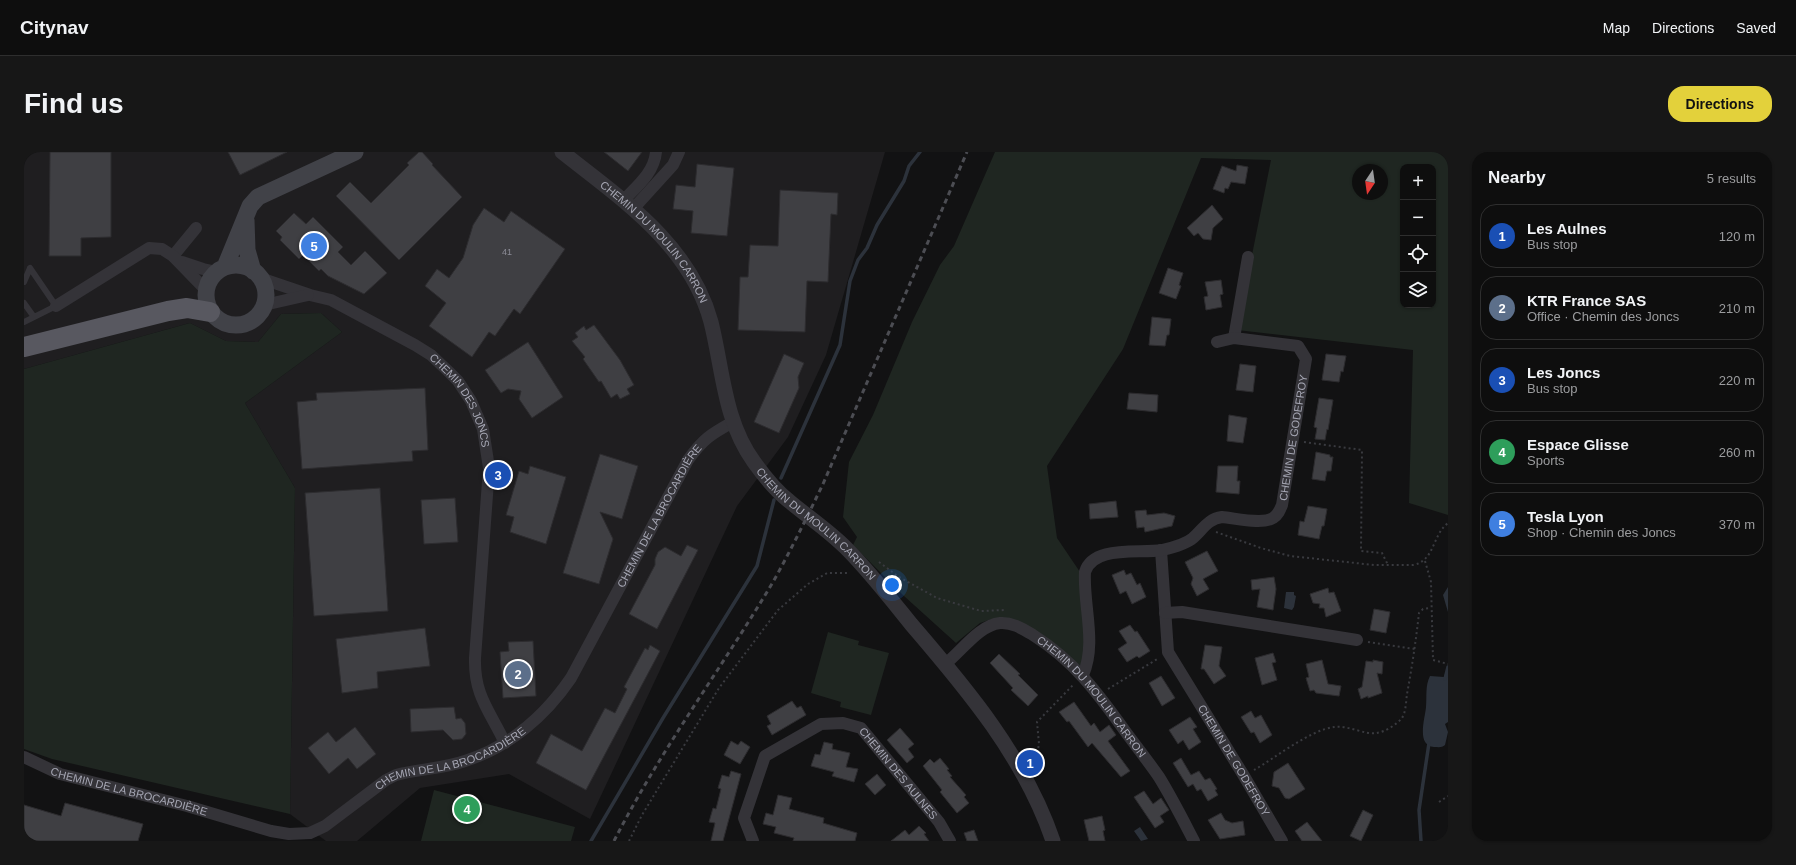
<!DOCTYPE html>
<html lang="en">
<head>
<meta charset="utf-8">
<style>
  :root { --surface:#0e0e0e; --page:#171717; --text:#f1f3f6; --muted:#9b9c9e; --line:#2e2e2e; --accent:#e3d13b }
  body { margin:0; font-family:Helvetica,sans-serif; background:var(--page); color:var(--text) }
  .controls { position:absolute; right:12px; top:12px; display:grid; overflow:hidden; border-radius:8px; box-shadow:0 1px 3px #0004 }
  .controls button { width:36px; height:36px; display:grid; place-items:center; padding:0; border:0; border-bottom:1px solid var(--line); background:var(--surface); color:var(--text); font:20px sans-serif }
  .compass { position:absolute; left:1328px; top:12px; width:36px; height:36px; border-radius:50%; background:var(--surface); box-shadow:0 1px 3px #0004; rotate:193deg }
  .you { position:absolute; left:868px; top:433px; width:14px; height:14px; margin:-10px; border:3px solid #fff; border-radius:50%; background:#1a73e8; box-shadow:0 0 0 6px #1a73e833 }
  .badge { display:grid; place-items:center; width:26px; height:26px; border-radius:50%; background:var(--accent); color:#fff; font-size:13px; font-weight:700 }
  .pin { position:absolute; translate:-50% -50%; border:2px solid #fff; box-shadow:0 1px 4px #0006 }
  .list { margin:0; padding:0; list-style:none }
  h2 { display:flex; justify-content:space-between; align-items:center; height:52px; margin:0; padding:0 16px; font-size:17px }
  h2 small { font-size:13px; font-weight:400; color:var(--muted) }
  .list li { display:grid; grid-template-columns:26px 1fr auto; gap:12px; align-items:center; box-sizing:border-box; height:64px; margin:0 8px 8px; padding:0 8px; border:1px solid var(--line); border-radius:16px }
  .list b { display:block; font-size:15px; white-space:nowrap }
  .list p { margin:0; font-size:13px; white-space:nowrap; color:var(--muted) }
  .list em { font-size:13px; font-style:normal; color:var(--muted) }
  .icon { flex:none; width:22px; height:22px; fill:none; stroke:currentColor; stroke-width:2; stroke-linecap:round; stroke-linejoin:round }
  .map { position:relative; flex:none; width:1424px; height:689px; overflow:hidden; border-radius:16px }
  header { display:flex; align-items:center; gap:24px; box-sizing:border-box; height:56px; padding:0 20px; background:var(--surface); border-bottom:1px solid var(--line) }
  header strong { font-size:19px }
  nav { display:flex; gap:22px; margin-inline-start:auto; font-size:14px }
  .intro { display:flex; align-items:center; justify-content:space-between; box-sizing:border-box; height:96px; padding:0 24px }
  h1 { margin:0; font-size:28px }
  .button { padding:10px 18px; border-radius:16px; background:var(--accent); color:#111; font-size:14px; font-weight:700 }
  main { display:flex; gap:24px; padding:0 24px }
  aside { flex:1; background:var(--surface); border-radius:16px; box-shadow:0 1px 3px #0004 }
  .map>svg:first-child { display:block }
</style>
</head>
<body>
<header>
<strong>Citynav</strong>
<nav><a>Map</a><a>Directions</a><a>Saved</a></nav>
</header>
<div class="intro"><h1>Find us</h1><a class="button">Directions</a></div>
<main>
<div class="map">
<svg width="1424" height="689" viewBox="0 0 1424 689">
  <rect width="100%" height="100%" fill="#121213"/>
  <path fill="#1f1e20" d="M0,0h861l-59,203 -38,82 -51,69 -147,313 -81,-45 -89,14 -63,53h-31l-36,-27 5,-326 -50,-85 97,-71 -21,-19 -40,1 -23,28 -32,-1 -36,-18 -166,46z"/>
  <path fill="#1f2621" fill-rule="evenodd" d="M971,0h453v363l-39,-12 4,-153 -176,-20 34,-170 -70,-2 -78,191 -76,117 10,72 23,34 5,65 -3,30 -56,-41 -34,-7 -12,4 -24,20 -52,-47 -51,-51 4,-8 -14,-20 6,-55 24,-47 39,-93 28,-57 14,-19zM1379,15h30v138h-30zM1334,18h24v24h-24z
    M297,161l21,19 -97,71 50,85 -5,326 -238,-55 -28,-10v-380l166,-46 36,18 32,1 23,-28z
    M804,480l31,9 -1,4 31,8 -18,62 -31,-8 1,-5 -30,-9z
    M410,638l141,37 -4,14h-150z"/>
  <path fill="#2c323b" d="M1424,435v25l-5,-17z
    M1262,440h8v3l2,1 -2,11 -2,3 -8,-2z
    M1421,522h3v48l-3,2 3,8 -3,13c-3,3 -7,2 -11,2 -18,-2 -9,-28 -8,-40 1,-11 -1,-21 4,-31l14,1z
    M1116,675l8,12 -7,2 -7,-10z"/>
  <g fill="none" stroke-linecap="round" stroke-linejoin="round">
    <path stroke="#2c323b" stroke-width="3.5" d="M757,326l59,-133 10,-64 8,-21 9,-12 10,-23 27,-44 5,-15 11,-14
      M1421,527l3,-12
      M567,689l72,-123 94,-152 17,-66
      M1397,689l-2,-31 10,-67"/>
  </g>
  <path fill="#3f3f43" stroke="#2d2c2f" d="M26,0h61v85l-30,1v18h-32z
    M204,0h59l-47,23z
    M395,0h3l11,12 -1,1 30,32 -63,63 -63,-64 14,-14 21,21 38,-38 -2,-2z
    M580,0h38l-14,19z
    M673,12l37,4 -7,68 -36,-3 2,-22 -20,-2 3,-24 19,2z
    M1213,13l11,2 -3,17 -14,-2 -3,7 -3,-1 -1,5 -11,-4 9,-23 14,5z
    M756,38l58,3 -1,22 -6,-1 -3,68 -21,-1 -2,51 -67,-2 2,-53h8l2,-32 28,1z
    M1188,53l11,14 -10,9 -2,12 -8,-1 -5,-6 -4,3 -7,-8z
    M460,56l20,14 7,-11 54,38 -45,65 -6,-5 -19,27 -6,-4 -17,25 -43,-31 17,-23 -21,-17 12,-17 12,9 14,-20 10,-33z
    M270,61l12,11 7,-7 30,30 -5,5 13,13 14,-14 22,22 -23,21 -36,-18 -7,-7 -2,2 -16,-16 -4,4 -19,-19 2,-3 -6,-6z
    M1144,116l15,5 -4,12 2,1 -5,13 -17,-6z
    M1197,128l2,14 -3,1 2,12 -16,3 -2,-13 4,-1 -3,-14z
    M1128,165l19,2 -2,16h-2l-2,11 -16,-1z
    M570,173l26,35 14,25 -7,4 3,5 -10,5 -3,-5 -6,4 -10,-17 -2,1 -16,-23 2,-2 -13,-16 6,-4 -3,-4 9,-7 2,4z
    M504,190l35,55 -31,21 -13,-19 2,-8 -13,-2 -7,4 -16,-23z
    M760,202l20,9 -6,14 1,11 -20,45 -25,-11z
    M1302,202l20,2 -3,16 -2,-1 -2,11 -17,-2z
    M1216,212l16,2 -3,26 -17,-2z
    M401,236l3,62 -16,1 1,10 -111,8 -5,-67 20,-2 -1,-7z
    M1105,241l29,2 -1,17 -30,-3z
    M1295,246l14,2 -5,30 -1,-1 -2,11 -10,-1 2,-11 -3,-1z
    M1205,263l18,3 -4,25 -16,-2z
    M1292,300l14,3v2h3l-2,14h-4l-2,10 -13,-2z
    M576,302l38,12 -16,53 -22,-7 13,27 -14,45 -36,-11z
    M506,314l36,11 -20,67 -36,-12 4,-15 -8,-2 13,-44 9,3z
    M1194,314h20l-1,15h3l-1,13 -23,-2z
    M356,336l8,123 -74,5 -9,-123z
    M431,346l3,44 -34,2 -3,-44z
    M1092,349l2,16 -28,2 -1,-15z
    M1284,354l19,3 -3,17h-2l-3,13 -21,-4 2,-14 4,1z
    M1122,358l1,5 17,-2 11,3 -3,10 -27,6 -1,-5 -7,1 -2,-17z
    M663,393l11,5 -41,79 -28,-15 26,-49v-6l3,-7 7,-5 16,9z
    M1183,399l11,20 -15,8 6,10 -12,7 -6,-12 2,-6 -8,-16z
    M1100,418l2,5 5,-2 6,12 3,-2 6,14 -14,7 -6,-13 -6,3 -8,-19z
    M1250,425l2,12 -3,21 -16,-3 3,-18 -8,1 -1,-10z
    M1304,436l1,5 5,-1 7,19 -15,6 -2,-9h-5l1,-4 -7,-1 -3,-9z
    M1350,457l16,3 -4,21 -16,-3z
    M1106,473l5,7 2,-1 13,20 -11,7 -2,-2 -10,6 -9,-13 9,-6 -8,-12z
    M401,476l5,38 -53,6 1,16 -36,5 -6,-54z
    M509,489l3,55 -33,2 -3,-46 9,-1 -1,-9z
    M626,493l10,6 -74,139 -50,-27 15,-29 31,17 23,-43 10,5 12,-24 -3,-2 21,-39 3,2z
    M1181,493l17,2 -3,19 7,10 -12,8 -10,-15h-3z
    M1249,501l3,9 -4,1 5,17 -15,5 -7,-27z
    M975,502l21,20 -2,1 20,20 -10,11 -17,-16 2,-2 -23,-25z
    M1298,508l6,24 13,2 -2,10 -23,-3 -2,-3 -4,1 -4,-13 3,-1 -3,-13z
    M1349,508l10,2 -1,12 -5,-1 5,20 -14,5v-2l-7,3 -3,-10 4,-2 4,-26 7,1z
    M1137,524l14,22 -13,8 -13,-23z
    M768,549l5,7 4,-2 5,9 -34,20 -5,-9 4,-2 -4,-8z
    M1050,550l17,24 3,-3 6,9 9,-7 7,10 -8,6 22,30 -9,6 -29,-34 -4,4 -19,-26 -2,1 -8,-10z
    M430,555l2,12 5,-1 4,5 1,11 -4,5 -9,1 -10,-10 -32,2 -1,-23z
    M1227,559l4,7 6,-3 11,20 -12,8 -6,-11 -3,1 -10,-16z
    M1166,565l7,10 -4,2 8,13 -12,8 -6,-10 -5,4 -9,-14z
    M331,575l21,27 -19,15 -9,-11 -19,16 -21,-26 20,-16 8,10z
    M876,576l14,16 -6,5 6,8 -7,6 -20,-23z
    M707,589l7,4 3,-4 9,6 -10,17 -16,-9z
    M800,590l9,2 -1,5 18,4 -4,14 12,2 -4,13 -22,-6 2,-4 -23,-6 4,-12 5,1z
    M916,606l9,11 -2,1 5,6 -2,1 16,18 -2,2 5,6 -12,10 -17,-21 2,-2 -19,-24 7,-7 4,4z
    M1157,606l10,17 8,-4 6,9 5,-2 7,11 -2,1 3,5 -10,6 -7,-12 -4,2 -4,-7 -5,3 -15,-24z
    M1264,611l17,26 -16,10 -4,-1 -6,-10 -7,-2 2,-14z
    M707,619l10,3 -18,67h-12l4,-18 -6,-1 4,-14 3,1 5,-20 -3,-1 4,-13 7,2z
    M853,622l9,11 -11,10 -10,-11z
    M1120,639l9,13 8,-6 8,12 -9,6 4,6 -9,6 -21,-31z
    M754,643l14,3 -3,11 35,9 -1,5 34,10 -2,8h-62l1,-3 -20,-5 2,-6 -13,-3 3,-11 7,2z
    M41,651l78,21 -5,17h-114v-36l37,11z
    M1339,658l10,5 -12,26 -11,-5z
    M1197,661l4,7 7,3 11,-2 2,14 -25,4 -12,-19z
    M1078,664l3,14 -2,1 2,10h-16l-5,-21z
    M1283,670l15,19h-20l-7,-10z
    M895,674l7,7 -2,1 5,7h-38l14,-11 4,5z
    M950,678l4,11h-11l-3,-8z"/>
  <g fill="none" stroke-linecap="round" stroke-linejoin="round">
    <path stroke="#393a3f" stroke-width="2" stroke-dasharray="2 3" stroke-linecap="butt" d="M1280,290l58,8 -1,101 21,2 6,12
      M1192,380l45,16 29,8 84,9h39c22,-4 19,-30 35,-42
      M1401,409l6,21 2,78 15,4
      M855,410l20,15 38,21 44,13 25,-1
      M1344,490l47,7
      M1084,537l51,-31
      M1005,606l8,-4 2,-10 -2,-22 36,-37
      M1230,618c21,-12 56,-40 80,-43 14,-2 31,8 42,6 9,-1 20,-8 26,-15 4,-6 4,-17 5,-24 5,-27 9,-54 12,-81l4,-4 8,-1
      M1415,650l9,-6
      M605,689l13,-26 77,-127 59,-78 30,-26 19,-11h23"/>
    <path stroke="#343338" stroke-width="6" d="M0,130l6,-14
      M0,151l10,14
      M0,170l32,-16 -26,-38"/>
    <g stroke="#343338" stroke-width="12">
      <path d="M599,49c14,-15 31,-28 33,-49"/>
      <path d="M609,57l40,-44 6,-13"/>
      <path d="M149,104l23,-28"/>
      <path d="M158,110l21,7 14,3"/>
      <path id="s1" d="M236,126l50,17 21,5 84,45 16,10 18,17 9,9 13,20 12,28 6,39 -14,190c-1,38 15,53 30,85"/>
      <path d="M240,153l44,-10"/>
      <path d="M32,154l93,-58 13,1 11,7 33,34"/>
      <path d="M1210,186l14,-81"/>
      <path id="s2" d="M1137,398l7,102 76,124 38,65"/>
      <path d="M1141,461l17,-1 175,28"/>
      <path id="s3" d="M921,512c16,-12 34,-39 55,-41 12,-1 23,6 33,12 41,26 64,57 92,96 11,15 23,30 34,46 13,21 24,43 35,64"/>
      <path id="s4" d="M1059,523c14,-32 0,-70 2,-103 8,-27 54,-18 77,-22 9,-2 24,-6 31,-12 10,-9 15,-19 29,-21 13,1 40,8 51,1 5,-3 7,-8 9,-13l24,-146 -8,-13 -64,-8 -17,4"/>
      <path id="s5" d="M0,605l36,17 127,32 84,25 18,3 21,-1 15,-7 61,-46 10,-5c22,-6 46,-6 69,-14 44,-14 80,-45 106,-83l117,-218c15,-21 23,-26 45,-38"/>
      <path id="s6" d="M729,689l-9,-23 21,-62 56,-32 22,-1 18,5 78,94 11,19"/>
    </g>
    <path stroke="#343338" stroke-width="15" id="s7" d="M538,0c59,47 128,92 149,170 12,48 13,99 43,140 10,14 21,28 35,39 19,16 39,29 57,47 23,23 44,50 65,76 56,65 114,134 142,217"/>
    <path stroke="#414248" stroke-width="17" d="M222,68l1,30 6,21
      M182 143a30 30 0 1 1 60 0a30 30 0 1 1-60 0Z
      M201,115l25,-61 8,-9 97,-45"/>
    <path stroke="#585860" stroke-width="20" d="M0,195l144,-36 19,-3 23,4"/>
    <path stroke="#4c4d53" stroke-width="3" stroke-dasharray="5 4" stroke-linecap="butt" d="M590,689c46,-90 107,-172 159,-259 18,-32 34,-65 50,-98l144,-332"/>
  </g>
  <g text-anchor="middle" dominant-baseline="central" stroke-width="3" stroke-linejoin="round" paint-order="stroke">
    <g font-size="9" fill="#8c8c97">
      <text x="483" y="100">41</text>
    </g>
    <g font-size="11" fill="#a5a6b3" stroke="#0d0d0e">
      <text stroke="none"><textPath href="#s7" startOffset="130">CHEMIN DU MOULIN CARRON</textPath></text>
      <text stroke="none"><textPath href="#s1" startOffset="244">CHEMIN DES JONCS</textPath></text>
      <text stroke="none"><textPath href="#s4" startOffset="395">CHEMIN DE GODEFROY</textPath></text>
      <text stroke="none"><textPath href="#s5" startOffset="794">CHEMIN DE LA BROCARDIÈRE</textPath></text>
      <text stroke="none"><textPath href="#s7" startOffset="466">CHEMIN DU MOULIN CARRON</textPath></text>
      <text stroke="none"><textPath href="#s3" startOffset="191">CHEMIN DU MOULIN CARRON</textPath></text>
      <text stroke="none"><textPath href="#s5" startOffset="459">CHEMIN DE LA BROCARDIÈRE</textPath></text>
      <text stroke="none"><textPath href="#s2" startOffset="229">CHEMIN DE GODEFROY</textPath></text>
      <text stroke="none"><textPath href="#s6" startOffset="254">CHEMIN DES AULNES</textPath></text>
      <text stroke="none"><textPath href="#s5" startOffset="111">CHEMIN DE LA BROCARDIÈRE</textPath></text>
    </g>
  </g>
</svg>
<div class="controls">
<button>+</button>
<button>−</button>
<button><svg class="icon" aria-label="locate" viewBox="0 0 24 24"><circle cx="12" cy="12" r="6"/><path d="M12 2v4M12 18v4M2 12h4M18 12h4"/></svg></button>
<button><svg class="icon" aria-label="layers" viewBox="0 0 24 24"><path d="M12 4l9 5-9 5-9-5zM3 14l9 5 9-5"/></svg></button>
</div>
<svg class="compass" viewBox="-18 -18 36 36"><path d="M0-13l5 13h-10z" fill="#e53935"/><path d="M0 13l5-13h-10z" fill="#9b9c9e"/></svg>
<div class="you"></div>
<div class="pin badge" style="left:1006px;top:611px;background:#1a4fb4">1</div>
<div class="pin badge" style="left:494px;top:522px;background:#5c6f8a">2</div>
<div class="pin badge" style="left:474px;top:323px;background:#1a4fb4">3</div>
<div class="pin badge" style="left:443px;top:657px;background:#2e9e5b">4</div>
<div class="pin badge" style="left:290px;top:94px;background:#3f7fe0">5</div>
</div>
<aside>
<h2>Nearby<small>5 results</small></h2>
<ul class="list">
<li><span class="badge" style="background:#1a4fb4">1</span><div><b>Les Aulnes</b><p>Bus stop</p></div><em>120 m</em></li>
<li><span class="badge" style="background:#5c6f8a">2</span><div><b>KTR France SAS</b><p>Office · Chemin des Joncs</p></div><em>210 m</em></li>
<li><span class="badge" style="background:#1a4fb4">3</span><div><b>Les Joncs</b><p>Bus stop</p></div><em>220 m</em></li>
<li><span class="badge" style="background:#2e9e5b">4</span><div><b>Espace Glisse</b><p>Sports</p></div><em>260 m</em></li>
<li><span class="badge" style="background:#3f7fe0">5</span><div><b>Tesla Lyon</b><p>Shop · Chemin des Joncs</p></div><em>370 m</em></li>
</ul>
</aside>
</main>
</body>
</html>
